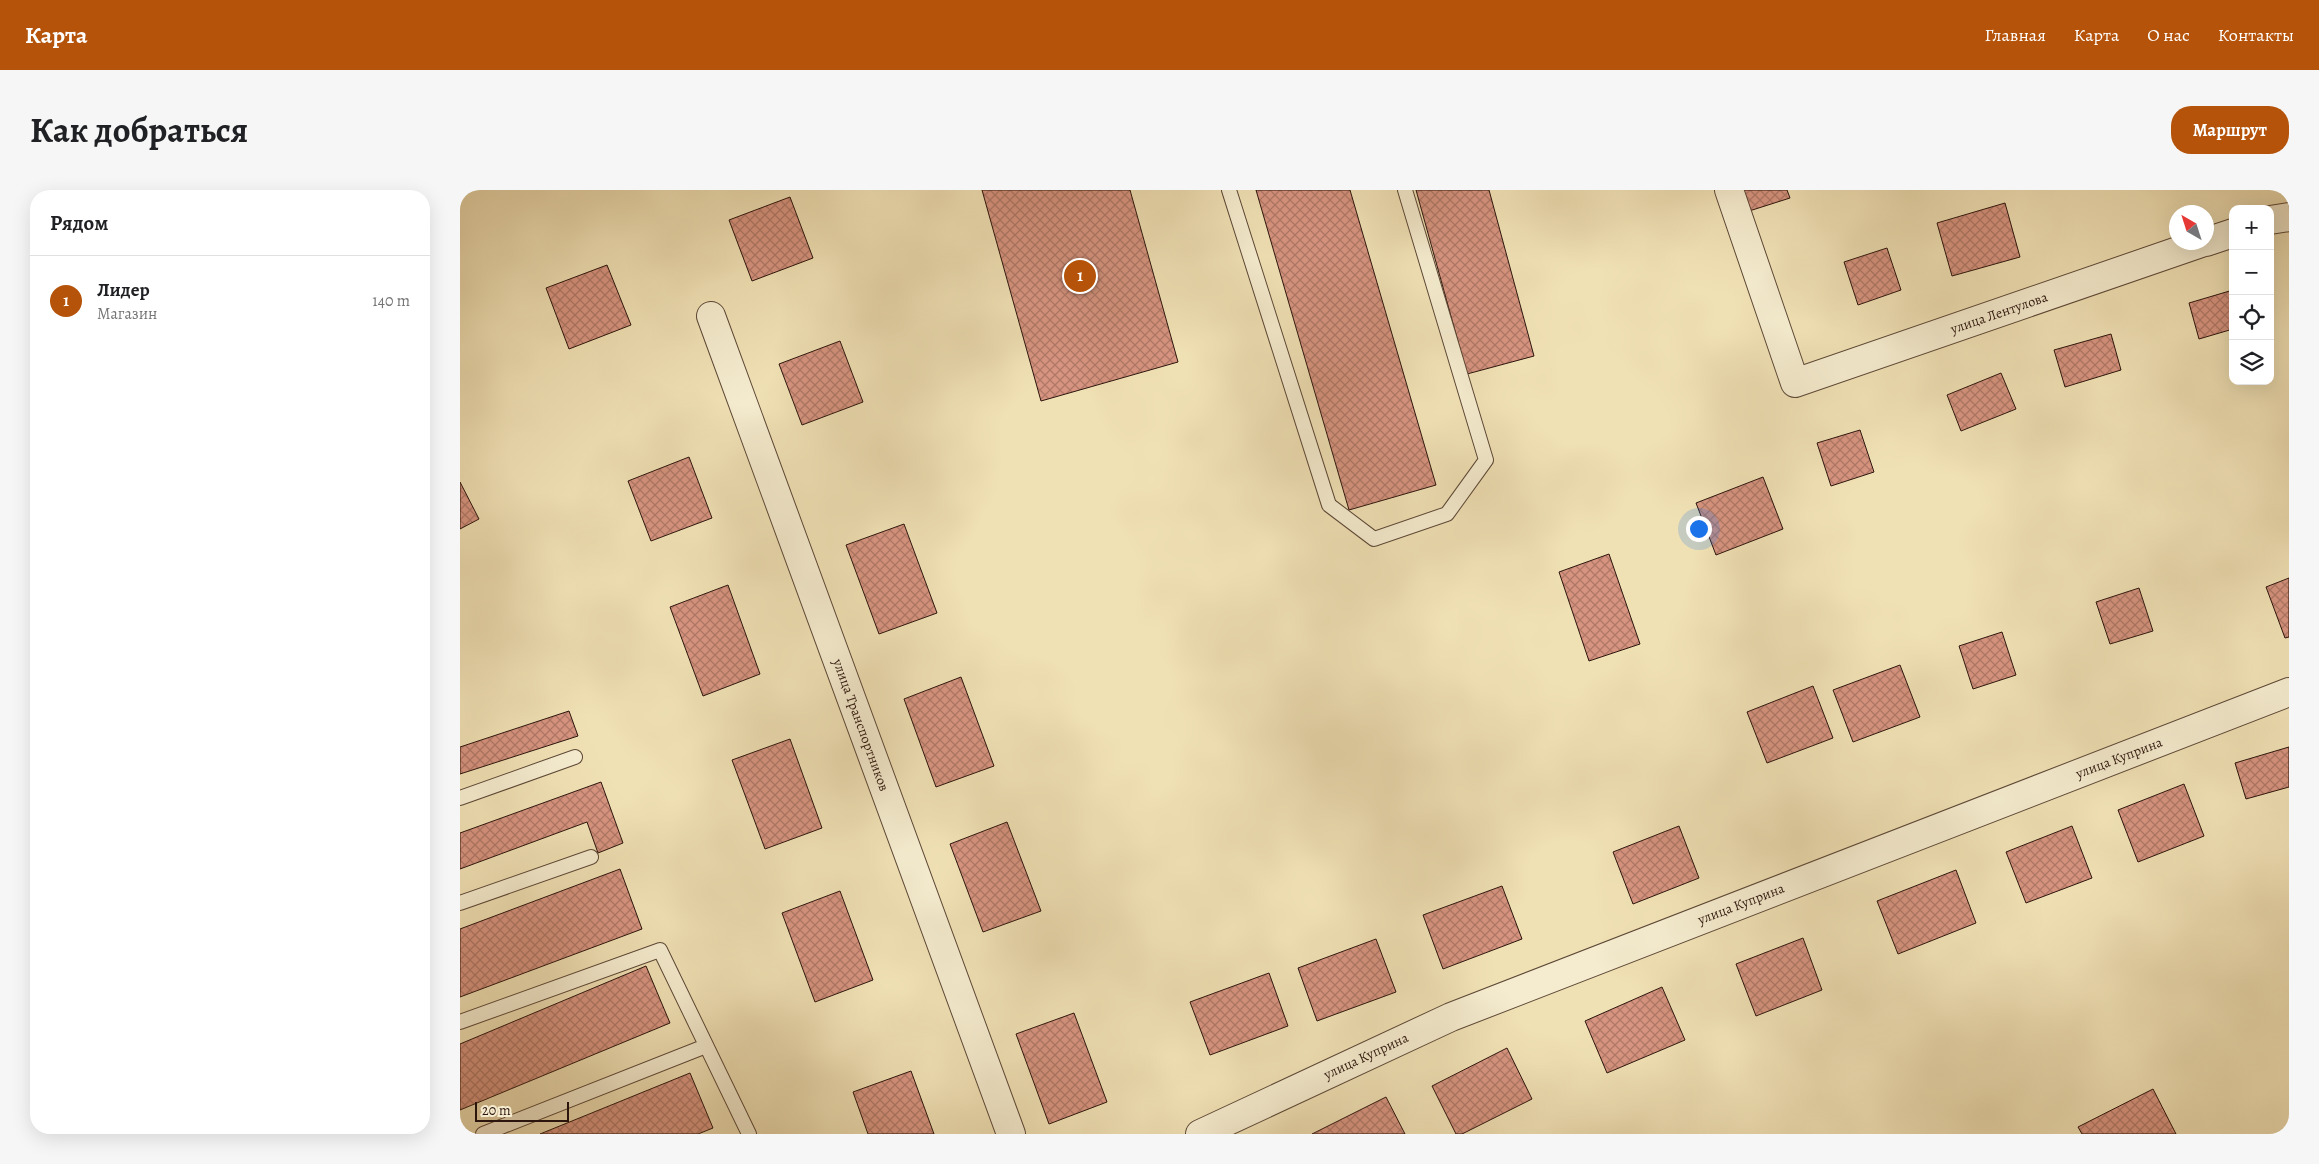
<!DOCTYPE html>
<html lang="ru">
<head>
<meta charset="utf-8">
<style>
  :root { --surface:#fff; --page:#f6f6f6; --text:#202124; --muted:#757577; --line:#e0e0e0; --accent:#b45309 }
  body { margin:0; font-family:Alegreya,serif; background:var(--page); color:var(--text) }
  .controls { position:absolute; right:15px; top:15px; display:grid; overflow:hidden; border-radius:10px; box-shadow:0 5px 20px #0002 }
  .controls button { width:45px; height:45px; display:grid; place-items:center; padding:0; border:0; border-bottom:1px solid var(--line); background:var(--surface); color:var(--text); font:25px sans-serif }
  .compass { position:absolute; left:1709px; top:15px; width:45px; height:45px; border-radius:50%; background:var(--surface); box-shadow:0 5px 20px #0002; rotate:321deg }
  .scale { position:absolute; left:15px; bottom:12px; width:94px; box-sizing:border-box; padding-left:5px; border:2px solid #2c150d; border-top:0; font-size:14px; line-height:18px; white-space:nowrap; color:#2c150d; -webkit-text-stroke:4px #f5eccf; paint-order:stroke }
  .you { position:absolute; left:1238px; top:338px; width:18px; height:18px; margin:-12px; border:4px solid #fff; border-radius:50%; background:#1a73e8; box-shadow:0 0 0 8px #1a73e833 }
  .badge { display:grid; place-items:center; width:32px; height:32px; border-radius:50%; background:var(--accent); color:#fff; font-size:16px; font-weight:700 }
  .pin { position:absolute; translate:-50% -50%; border:2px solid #fff; box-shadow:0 1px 5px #0006 }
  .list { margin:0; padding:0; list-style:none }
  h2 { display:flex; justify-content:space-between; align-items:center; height:65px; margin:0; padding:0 20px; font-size:21px }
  h2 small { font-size:16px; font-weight:400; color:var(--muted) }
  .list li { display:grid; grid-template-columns:32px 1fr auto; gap:15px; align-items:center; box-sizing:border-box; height:90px; padding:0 20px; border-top:1px solid var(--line) }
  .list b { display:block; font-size:19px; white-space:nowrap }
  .list p { margin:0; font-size:16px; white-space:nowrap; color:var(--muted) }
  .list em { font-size:16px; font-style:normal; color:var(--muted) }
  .icon { flex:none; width:28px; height:28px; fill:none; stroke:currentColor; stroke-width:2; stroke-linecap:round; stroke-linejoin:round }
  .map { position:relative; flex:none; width:1829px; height:944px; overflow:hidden; border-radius:20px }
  header { display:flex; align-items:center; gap:30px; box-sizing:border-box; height:70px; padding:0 25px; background:var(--accent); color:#fff }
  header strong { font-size:24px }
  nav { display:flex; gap:28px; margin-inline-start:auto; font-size:18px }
  .intro { display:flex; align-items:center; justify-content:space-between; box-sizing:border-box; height:120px; padding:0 30px }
  h1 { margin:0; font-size:35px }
  .button { padding:12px 22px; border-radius:20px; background:var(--accent); color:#fff; font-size:18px; font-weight:700 }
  main { display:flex; gap:30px; padding:0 30px }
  aside { flex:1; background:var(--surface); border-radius:20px; box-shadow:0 5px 20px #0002 }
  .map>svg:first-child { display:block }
</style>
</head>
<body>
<header>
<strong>Карта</strong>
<nav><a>Главная</a><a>Карта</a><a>О нас</a><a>Контакты</a></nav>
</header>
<div class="intro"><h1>Как добраться</h1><a class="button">Маршрут</a></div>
<main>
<aside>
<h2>Рядом<small></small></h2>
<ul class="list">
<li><span class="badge">1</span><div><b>Лидер</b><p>Магазин</p></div><em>140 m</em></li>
</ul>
</aside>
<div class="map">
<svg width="1829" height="944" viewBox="0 0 1829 944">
  <defs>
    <pattern id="building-cross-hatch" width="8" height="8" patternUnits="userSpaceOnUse" patternTransform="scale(1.25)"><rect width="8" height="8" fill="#d79480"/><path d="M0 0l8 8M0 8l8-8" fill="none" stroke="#af7867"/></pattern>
  </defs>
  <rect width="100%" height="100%" fill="#f0e1b5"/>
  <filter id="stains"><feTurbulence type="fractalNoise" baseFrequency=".004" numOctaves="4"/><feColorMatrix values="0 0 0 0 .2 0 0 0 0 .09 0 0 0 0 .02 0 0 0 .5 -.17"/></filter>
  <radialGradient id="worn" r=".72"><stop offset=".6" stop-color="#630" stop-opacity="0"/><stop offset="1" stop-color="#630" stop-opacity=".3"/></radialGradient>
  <path fill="url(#building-cross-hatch)" stroke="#2c150d" d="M522,0h148l48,172 -137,39z
    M796,0h94l86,295 -87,25z
    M956,0h73l45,166 -67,18z
    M1279,0h48l3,8 -44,14z
    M330,7l23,61 -61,23 -23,-61z
    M1545,13l15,54 -68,19 -15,-53z
    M1427,58l14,42 -43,15 -14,-43z
    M147,75l24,60 -62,24 -23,-61z
    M1773,100v39l-34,10 -10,-36z
    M1651,144l10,36 -56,17 -11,-37z
    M380,151l23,61 -61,23 -23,-61z
    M1541,183l15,36 -55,22 -14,-36z
    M1400,240l14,42 -43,14 -14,-43z
    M229,267l23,61 -61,23 -23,-60z
    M1303,287l20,52 -67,26 -20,-52z
    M0,292l19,37 -19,10z
    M444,334l33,89 -58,21 -33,-89z
    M1149,364l31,90 -51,17 -30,-89z
    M1829,388v59l-4,1 -19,-51z
    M268,395l32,89 -57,22 -33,-89z
    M1679,398l14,43 -43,13 -14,-42z
    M1542,442l14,43 -43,14 -14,-43z
    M1440,475l20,52 -67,25 -20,-52z
    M501,487l33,89 -58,21 -32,-88z
    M1353,496l20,52 -66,25 -20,-51z
    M109,521l9,25 -118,38v-27z
    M330,549l32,89 -57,21 -33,-89z
    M1829,557v40l-43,12 -11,-36z
    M141,592l22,61 -25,10 -11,-31 -127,47v-36z
    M1724,594l20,52 -66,26 -20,-52z
    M547,632l34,89 -58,21 -33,-88z
    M1219,636l20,52 -66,26 -20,-52z
    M1612,636l20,52 -66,25 -20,-51z
    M160,679l22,60 -182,68v-68z
    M1496,680l20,53 -78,31 -21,-53z
    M1042,696l20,53 -79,30 -20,-54z
    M380,701l33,89 -58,22 -33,-89z
    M1343,748l19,52 -66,26 -20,-52z
    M916,749l20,53 -79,29 -19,-53z
    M186,776l24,57 -210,87v-66z
    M809,783l19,53 -78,29 -20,-53z
    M1202,797l23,53 -78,33 -22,-52z
    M614,823l33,89 -58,22 -33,-90z
    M1047,858l25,51 -70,35h-6l-24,-48z
    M451,881l23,63h-66l-15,-42z
    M230,883l23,55 -15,6h-158z
    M1693,899l23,45h-94l-4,-7z
    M926,907l19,37h-93z"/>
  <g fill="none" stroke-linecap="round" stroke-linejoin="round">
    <defs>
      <path id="service" d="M769,0l100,315 45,34 73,-25 39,-54 -81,-270
        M0,608l115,-41
        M0,713l131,-46
        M0,832l200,-72 89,184
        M23,944l223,-88"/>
      <path id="minor" d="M1269,0l66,193 409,-141
        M1810,30l19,-3
        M1746,52l27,-9
        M251,126l300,818
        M740,944l251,-117 838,-325"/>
    </defs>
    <use href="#service" stroke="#5d4837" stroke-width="16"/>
    <use href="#minor" stroke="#5d4837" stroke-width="30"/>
    <use href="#service" stroke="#f5eccf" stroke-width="14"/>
    <use href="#minor" stroke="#f5eccf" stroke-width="28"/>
  </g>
  <g text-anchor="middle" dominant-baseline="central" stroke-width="4.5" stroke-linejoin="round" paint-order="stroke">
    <g font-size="14" fill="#2c150d" stroke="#f5eccf">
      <text transform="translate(1539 123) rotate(-19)">улица Лентулова</text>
      <text transform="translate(401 535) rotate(70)">улица Транспортников</text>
      <text transform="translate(1659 568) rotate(-21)">улица Куприна</text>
      <text transform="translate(1281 714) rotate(-21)">улица Куприна</text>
      <text transform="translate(906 866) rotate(-25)">улица Куприна</text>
    </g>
  </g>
  <rect width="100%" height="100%" filter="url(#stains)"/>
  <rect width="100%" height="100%" fill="url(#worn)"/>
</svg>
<div class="controls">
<button>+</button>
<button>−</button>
<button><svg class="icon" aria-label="locate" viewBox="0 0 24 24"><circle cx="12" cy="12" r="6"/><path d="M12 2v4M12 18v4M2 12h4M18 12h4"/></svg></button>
<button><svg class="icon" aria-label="layers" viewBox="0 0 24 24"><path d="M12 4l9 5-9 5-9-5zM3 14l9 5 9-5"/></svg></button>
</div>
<svg class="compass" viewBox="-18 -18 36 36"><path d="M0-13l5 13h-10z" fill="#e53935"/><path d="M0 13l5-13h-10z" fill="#757577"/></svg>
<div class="scale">20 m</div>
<div class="you"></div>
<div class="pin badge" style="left:620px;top:86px">1</div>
</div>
</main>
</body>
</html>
